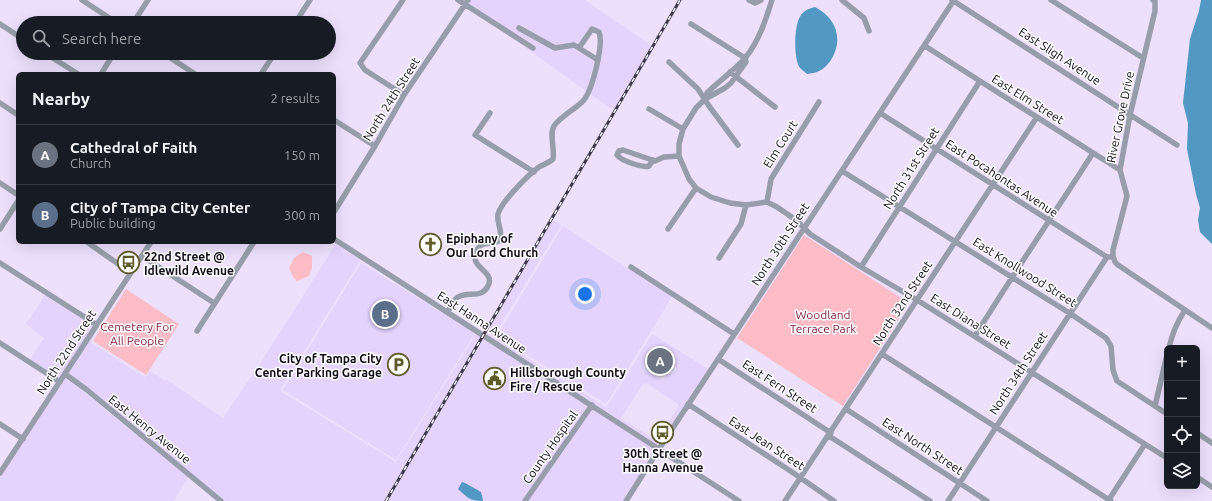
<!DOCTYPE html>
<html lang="en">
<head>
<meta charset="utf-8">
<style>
  :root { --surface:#171b24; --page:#242831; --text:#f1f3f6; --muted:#9ea1a6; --line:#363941; --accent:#afaf99 }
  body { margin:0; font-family:Ubuntu,sans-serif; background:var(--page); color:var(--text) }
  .controls { position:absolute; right:12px; bottom:12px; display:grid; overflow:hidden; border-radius:6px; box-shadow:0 4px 16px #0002 }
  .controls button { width:36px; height:36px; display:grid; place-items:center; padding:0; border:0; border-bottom:1px solid var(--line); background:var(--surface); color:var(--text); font:20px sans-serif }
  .you { position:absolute; left:585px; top:294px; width:14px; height:14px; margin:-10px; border:3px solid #fff; border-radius:50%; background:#1a73e8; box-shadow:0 0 0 6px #1a73e833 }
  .badge { display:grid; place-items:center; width:26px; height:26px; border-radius:50%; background:var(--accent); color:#fff; font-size:13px; font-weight:700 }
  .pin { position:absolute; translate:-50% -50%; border:2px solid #fff; box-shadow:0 1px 4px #0006 }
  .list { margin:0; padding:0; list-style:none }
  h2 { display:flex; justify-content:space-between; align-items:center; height:52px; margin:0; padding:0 16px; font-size:17px }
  h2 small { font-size:13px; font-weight:400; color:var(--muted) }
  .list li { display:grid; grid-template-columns:26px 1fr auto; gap:12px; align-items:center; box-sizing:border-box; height:60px; padding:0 16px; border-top:1px solid var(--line) }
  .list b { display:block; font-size:15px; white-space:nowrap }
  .list p { margin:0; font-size:13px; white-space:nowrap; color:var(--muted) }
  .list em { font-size:13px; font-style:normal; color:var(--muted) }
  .icon { flex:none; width:22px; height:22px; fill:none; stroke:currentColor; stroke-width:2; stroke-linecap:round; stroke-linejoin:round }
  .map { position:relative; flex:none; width:1212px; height:501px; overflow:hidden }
  .search { position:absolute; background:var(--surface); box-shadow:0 4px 16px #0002; left:16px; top:16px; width:320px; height:44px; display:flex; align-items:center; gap:10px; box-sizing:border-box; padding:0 14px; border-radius:22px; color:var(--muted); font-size:15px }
  .panel { position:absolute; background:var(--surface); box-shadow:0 4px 16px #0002; left:16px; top:72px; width:320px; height:172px; border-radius:6px }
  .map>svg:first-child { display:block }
</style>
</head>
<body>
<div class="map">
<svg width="1212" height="501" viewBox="0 0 1212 501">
  <rect width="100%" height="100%" fill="#ece0fc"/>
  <path fill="#e4d3fd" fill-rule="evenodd" d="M471,0h114l70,48 -40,63 -25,-17 11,-35 2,-17 -1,-10 -1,-3 -8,-2 -14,18 -23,1 -37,-22 -3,4 38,23 19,-3 22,13 -9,30 -82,-59 30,19 3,-4 -69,-43z
    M552,219l9,6 -66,109v3l111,70 2,-2 44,-71 56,35 -50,76 -171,-111zM656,347l13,8 3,-1 4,2 -1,3 1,2 -2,4 2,2v4l-5,3 -5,-1v4l-3,4 -18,-12 -2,-3zM646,383l33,22 -20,33 -4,2 -34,-22 22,-34z
    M563,226l109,71 -66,107 -109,-68z
    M336,244l47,30 -21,-13h-2l-79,128 1,3 114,70 80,-128 112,72 -65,95h-41l1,-2 -19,-5 9,7h-248l-137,-113 -20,-15 25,-38 1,1 -3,4 1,3 52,34 3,-1 3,-5 16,10v-2l57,39 33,-48z
    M361,263l114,70 -79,127 -113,-70z
    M45,295l48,30 -4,8 -29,45 -30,-18 14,-22 -18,-14z
    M65,378l20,15 103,84 -14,24h-174v-24z
    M592,408l63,42 -32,51h-95z"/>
  <path fill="#fdbcc6" d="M804,235l105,68 -66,103 -106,-68z
    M303,252l9,4v12l-3,8 -12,5 -4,-4 -4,-9 5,-10z
    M126,289l53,35 -33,51 -53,-34z"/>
  <path fill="#5298c5" d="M1201,0h11v244l-12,-12 -2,-12 2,-12 -4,-14 -9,-45 1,-26 -5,-20 7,-64 9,-28z
    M815,7c21,11 29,32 16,53 -3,4 -7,9 -12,11 -3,2 -8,2 -12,3 -2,-2 -5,-4 -7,-6 -7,-10 -6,-44 1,-53 4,-5 9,-7 14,-8z
    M462,482l3,1 16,9 2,8 -1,1c-13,0 -15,-4 -24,-12z"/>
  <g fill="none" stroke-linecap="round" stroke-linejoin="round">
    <path stroke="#989dab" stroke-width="5.5" d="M82,0l35,23
      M403,0l-43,63 5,7 39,25
      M458,0l75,48
      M749,0l6,3 6,-3
      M772,0c-6,19 -13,41 -26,57 -11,13 -27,24 -39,36l-2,6 -9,9 -13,21 -4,15v12l10,23 7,9 15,9 19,6 16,2 21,-3 10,5 19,13 14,14 51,33 56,33 250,158
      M842,0l22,18 5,13
      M952,0l225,145
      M1051,0l92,58
      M1153,0l2,1v10l-25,104 -10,55 7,26 -14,54v6l2,6 3,3 94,63
      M133,23l15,-23
      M295,23l15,-23
      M0,24l23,15
      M691,24l54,34
      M519,28l36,20 19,-3 24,15
      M925,46l195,124
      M45,53l33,21
      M163,53l32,21
      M669,62l29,27 11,17 29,39
      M730,72l45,35
      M101,74l13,-21
      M261,74l14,-21
      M705,99l20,-11 6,-5 15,-21 -1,-4
      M0,103l18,12
      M649,109l34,20
      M490,113l-15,22 59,37
      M880,113l227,144h3
      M334,120l41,26
      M653,160l-4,6c-7,2 -27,-5 -32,-11l2,-4 4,-1 32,11 9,-4 15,-1
      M842,171l229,143 35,24 5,8 2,24 4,11 50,33
      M0,183l18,12
      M767,202l4,-23 48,-77
      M334,212l41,-66 29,-51 64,-95
      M0,229l18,-28
      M668,229l28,-41
      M334,239l405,262
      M87,242l44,31
      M142,256l72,47
      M719,258l22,-34 5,-19
      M0,263l97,62
      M631,267l103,67
      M861,267l119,-186
      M448,312c2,-5 5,-12 10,-15 10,-6 24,2 30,-11 8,-15 -19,-18 -12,-34 1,-3 3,-5 5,-7 6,-3 12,-1 18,-4 5,-9 -3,-18 -1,-27 4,-13 30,-39 41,-47 5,-3 10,-4 14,-8 2,-10 -4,-25 1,-33 7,-10 20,-16 28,-24 10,-9 22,-58 17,-70l-7,-3 -13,19
      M197,331l57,-89
      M975,336c38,-62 79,-122 118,-183
      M0,343l60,39
      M1169,348c3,-14 8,-26 16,-38
      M882,354l229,147
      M718,359l113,74
      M65,374l22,16 134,111
      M688,404l101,66 45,31
      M1155,406l12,-51
      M846,409l141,92
      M0,424l23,15
      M1197,433l15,10
      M829,436l101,65
      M0,473l151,-231
      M1197,477l15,10
      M525,501l67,-96
      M626,501l33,-52 295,-449
      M785,501l252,-384
      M948,501l159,-244
      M1108,501l37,-57"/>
    <defs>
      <path id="rail" d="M386,501l294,-501"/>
    </defs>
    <use href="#rail" stroke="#403948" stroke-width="3"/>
    <use href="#rail" stroke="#fff" stroke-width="1.5" stroke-dasharray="4.5" stroke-linecap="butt"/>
  </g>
  <defs>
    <symbol id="church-ring" viewBox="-11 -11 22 22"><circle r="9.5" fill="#fff" stroke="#5e5b28" stroke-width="1.5"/><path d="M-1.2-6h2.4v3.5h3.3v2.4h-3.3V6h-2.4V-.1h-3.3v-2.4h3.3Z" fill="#5e5b28"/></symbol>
    <symbol id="bus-ring" viewBox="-11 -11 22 22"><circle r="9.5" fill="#fff" stroke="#5e5b28" stroke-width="1.5"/><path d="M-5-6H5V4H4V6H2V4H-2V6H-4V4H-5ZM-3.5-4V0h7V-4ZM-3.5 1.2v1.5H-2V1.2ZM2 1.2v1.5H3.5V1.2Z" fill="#5e5b28"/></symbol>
    <symbol id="parking-ring" viewBox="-11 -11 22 22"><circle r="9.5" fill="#fff" stroke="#5e5b28" stroke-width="1.5"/><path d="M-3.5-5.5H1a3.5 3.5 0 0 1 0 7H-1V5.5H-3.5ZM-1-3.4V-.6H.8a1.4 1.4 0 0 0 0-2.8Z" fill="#5e5b28"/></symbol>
    <symbol id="civic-ring" viewBox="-11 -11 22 22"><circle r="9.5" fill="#fff" stroke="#5e5b28" stroke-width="1.5"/><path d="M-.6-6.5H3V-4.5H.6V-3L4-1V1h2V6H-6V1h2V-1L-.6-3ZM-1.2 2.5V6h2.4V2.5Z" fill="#5e5b28"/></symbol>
  </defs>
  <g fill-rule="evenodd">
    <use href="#church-ring" x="418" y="232" width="25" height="25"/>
    <use href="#bus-ring" x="116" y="250" width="25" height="25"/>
    <use href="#parking-ring" x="386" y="352" width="25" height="25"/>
    <use href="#civic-ring" x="482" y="366" width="25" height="25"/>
    <use href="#bus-ring" x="650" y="420" width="25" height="25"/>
  </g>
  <g text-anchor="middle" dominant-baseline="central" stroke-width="3" stroke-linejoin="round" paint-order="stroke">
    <g font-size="12" fill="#110c17" stroke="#fff">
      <text transform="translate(1060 56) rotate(33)">East Sligh Avenue</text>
      <text transform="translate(391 99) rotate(-58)">North 24th Street</text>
      <text transform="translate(1028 99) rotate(32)">East Elm Street</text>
      <text transform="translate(1120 117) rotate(-78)">River Grove Drive</text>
      <text transform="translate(780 144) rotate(-58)">Elm Court</text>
      <text transform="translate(911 168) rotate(-58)">North 31st Street</text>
      <text transform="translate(1002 178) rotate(33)">East Pocahontas Avenue</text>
      <text transform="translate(780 244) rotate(-57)">North 30th Street</text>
      <text transform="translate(1025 272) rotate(32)">East Knollwood Street</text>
      <text transform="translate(902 303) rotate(-57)">North 32nd Street</text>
      <text transform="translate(971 321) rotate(32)">East Diana Street</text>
      <text transform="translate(482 322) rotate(33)">East Hanna Avenue</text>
      <text transform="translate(66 352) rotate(-57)">North 22nd Street</text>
      <text transform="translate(1018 373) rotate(-57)">North 34th Street</text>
      <text transform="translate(780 386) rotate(33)">East Fern Street</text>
      <text transform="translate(150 429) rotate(39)">East Henry Avenue</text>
      <text transform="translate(767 443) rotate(33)">East Jean Street</text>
      <text transform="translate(923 446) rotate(33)">East North Street</text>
      <text transform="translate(550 447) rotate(-55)">County Hospital</text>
    </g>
    <g font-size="12" font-weight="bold" fill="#110c17" stroke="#fff" text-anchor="start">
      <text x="446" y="238">Epiphany of<tspan x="446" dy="14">Our Lord Church</tspan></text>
      <text x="144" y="256">22nd Street @<tspan x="144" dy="14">Idlewild Avenue</tspan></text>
      <text x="382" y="358" text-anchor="end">City of Tampa City<tspan x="382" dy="14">Center Parking Garage</tspan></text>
      <text x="510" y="372">Hillsborough County<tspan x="510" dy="14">Fire / Rescue</tspan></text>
      <text x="663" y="453" text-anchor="middle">30th Street @<tspan x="663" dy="14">Hanna Avenue</tspan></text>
    </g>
    <g font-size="12" fill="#7f223c" stroke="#fff">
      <text x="823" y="314">Woodland<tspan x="823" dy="14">Terrace Park</tspan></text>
      <text x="137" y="326">Cemetery For<tspan x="137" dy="14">All People</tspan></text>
    </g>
  </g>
</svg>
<div class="controls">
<button>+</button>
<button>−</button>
<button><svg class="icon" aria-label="locate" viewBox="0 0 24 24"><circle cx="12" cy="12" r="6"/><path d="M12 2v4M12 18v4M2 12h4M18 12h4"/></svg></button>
<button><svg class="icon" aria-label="layers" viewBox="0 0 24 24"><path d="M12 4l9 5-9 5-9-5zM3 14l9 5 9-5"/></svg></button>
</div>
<div class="you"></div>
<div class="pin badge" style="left:660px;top:361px;background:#6b7280">A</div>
<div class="pin badge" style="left:385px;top:314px;background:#5c6f8a">B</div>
<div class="search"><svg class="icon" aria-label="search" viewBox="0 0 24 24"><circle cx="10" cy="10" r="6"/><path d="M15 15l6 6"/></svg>Search here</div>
<section class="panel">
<h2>Nearby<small>2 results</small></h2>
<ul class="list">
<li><span class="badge" style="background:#6b7280">A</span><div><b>Cathedral of Faith</b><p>Church</p></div><em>150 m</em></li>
<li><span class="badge" style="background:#5c6f8a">B</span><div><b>City of Tampa City Center</b><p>Public building</p></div><em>300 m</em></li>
</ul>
</section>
</div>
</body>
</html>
